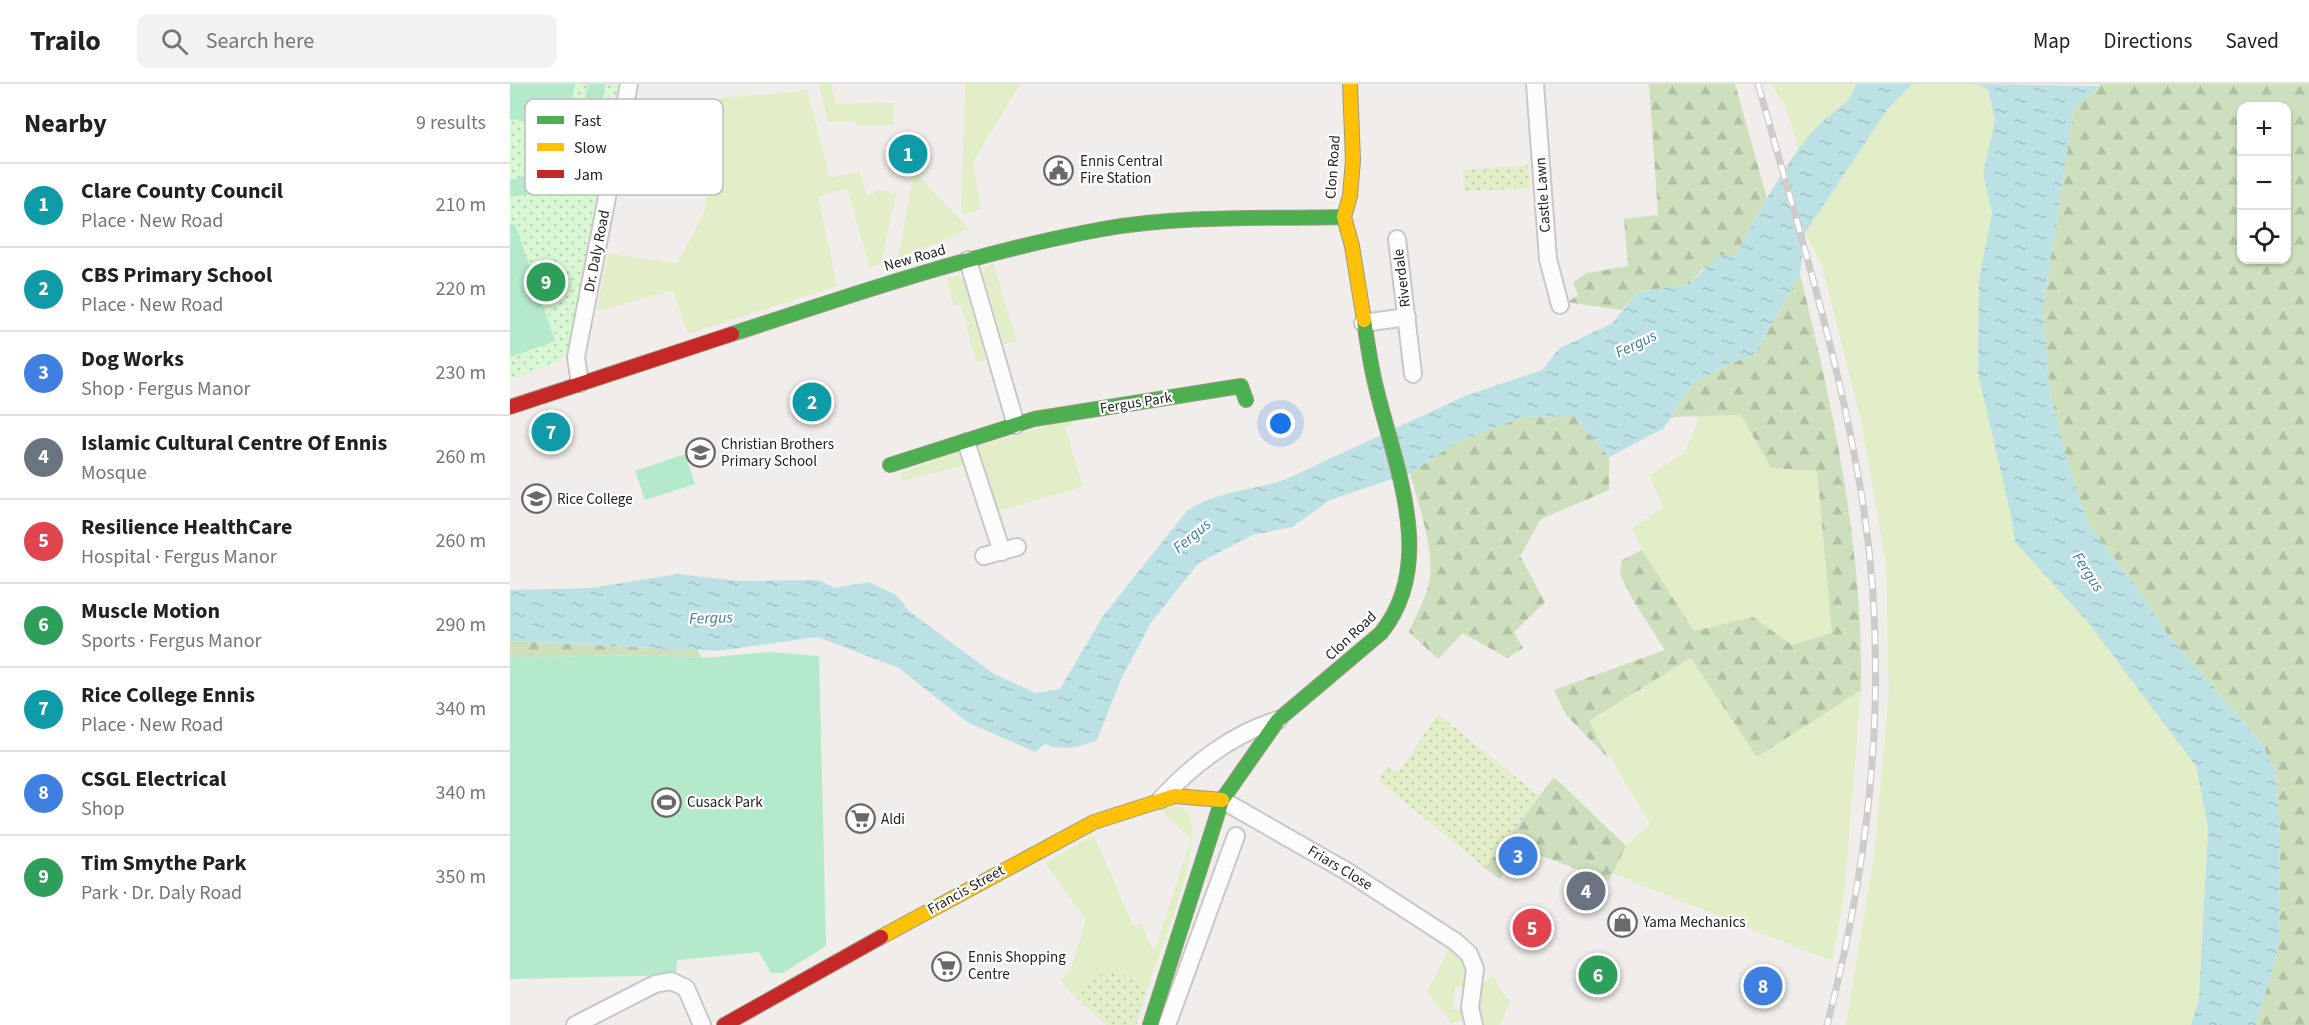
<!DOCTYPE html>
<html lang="en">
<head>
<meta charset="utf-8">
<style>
  :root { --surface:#fff; --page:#f2f2f2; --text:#202124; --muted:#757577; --line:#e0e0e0; --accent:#6a6968 }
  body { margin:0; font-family:"Source Sans 3",sans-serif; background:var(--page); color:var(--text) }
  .controls { position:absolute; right:18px; top:18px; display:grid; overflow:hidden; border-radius:12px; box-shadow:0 2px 4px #0004 }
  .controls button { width:54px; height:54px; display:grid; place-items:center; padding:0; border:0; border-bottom:2px solid var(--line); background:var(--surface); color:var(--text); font:30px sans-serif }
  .you { position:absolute; left:771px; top:340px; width:21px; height:21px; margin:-15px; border:4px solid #fff; border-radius:50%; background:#1a73e8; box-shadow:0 0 0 9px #1a73e833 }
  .badge { display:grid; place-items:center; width:39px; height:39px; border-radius:50%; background:var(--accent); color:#fff; font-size:20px; font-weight:700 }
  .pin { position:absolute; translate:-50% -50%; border:3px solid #fff; box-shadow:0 2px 6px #0006 }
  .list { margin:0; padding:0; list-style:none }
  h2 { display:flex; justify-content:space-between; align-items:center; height:78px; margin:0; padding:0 24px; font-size:26px }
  h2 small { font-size:20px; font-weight:400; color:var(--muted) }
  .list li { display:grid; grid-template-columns:39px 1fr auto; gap:18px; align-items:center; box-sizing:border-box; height:84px; padding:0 24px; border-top:2px solid var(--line) }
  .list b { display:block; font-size:22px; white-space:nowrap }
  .list p { margin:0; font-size:20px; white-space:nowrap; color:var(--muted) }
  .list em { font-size:20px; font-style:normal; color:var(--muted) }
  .icon { flex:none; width:33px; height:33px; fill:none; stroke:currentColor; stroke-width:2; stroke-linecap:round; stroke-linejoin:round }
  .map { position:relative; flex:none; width:1799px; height:941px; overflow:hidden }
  header { display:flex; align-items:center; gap:36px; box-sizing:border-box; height:84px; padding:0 30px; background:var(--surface); border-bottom:2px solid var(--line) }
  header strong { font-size:28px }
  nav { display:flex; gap:33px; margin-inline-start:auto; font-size:21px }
  .search { width:420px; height:54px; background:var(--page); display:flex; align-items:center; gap:15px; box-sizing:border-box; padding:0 21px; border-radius:12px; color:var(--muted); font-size:22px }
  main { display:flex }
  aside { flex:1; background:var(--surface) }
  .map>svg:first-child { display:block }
</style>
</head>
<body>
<header>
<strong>Trailo</strong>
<div class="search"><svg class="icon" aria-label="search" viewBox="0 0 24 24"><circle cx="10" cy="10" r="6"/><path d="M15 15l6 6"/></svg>Search here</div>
<nav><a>Map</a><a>Directions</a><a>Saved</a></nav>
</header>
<main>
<aside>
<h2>Nearby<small>9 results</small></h2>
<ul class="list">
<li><span class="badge" style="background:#0f9aa8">1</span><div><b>Clare County Council</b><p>Place · New Road</p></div><em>210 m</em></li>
<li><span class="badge" style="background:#0f9aa8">2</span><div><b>CBS Primary School</b><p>Place · New Road</p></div><em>220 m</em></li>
<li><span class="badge" style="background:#3f7fe0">3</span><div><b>Dog Works</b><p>Shop · Fergus Manor</p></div><em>230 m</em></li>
<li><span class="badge" style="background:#6b7280">4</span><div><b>Islamic Cultural Centre Of Ennis</b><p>Mosque</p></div><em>260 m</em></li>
<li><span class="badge" style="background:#e0444e">5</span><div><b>Resilience HealthCare</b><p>Hospital · Fergus Manor</p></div><em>260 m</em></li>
<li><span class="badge" style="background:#2e9e5b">6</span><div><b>Muscle Motion</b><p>Sports · Fergus Manor</p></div><em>290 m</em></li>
<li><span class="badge" style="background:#0f9aa8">7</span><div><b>Rice College Ennis</b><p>Place · New Road</p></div><em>340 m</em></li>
<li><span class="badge" style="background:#3f7fe0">8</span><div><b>CSGL Electrical</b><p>Shop</p></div><em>340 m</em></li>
<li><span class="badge" style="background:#2e9e5b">9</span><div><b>Tim Smythe Park</b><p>Park · Dr. Daly Road</p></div><em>350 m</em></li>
</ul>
</aside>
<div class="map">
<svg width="1799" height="941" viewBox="0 0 1799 941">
  <defs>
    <pattern id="forest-firs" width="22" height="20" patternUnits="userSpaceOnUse" patternTransform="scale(1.5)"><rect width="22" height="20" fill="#cedfbe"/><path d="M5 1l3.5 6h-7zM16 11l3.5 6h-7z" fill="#b1bfa3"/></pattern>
    <pattern id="park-dots" width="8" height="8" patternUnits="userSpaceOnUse" patternTransform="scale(1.5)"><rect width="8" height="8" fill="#d9f6d5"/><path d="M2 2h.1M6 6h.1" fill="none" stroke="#bad3b7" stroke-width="1.8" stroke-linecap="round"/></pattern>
    <pattern id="garden-dots" width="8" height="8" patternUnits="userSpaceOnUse" patternTransform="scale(1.5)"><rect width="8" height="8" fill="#e1eec8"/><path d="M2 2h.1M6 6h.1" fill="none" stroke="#c1ccac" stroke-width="1.8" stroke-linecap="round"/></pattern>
    <pattern id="water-ripples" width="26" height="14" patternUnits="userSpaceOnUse" patternTransform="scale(1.5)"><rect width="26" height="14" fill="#bce1e4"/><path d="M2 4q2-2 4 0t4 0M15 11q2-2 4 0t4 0" fill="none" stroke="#a1c1c3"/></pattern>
  </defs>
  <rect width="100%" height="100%" fill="#f0edea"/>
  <path fill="#e1eec8" d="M309,0h12l5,20 57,-1 1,22h-39l1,-4 -28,1z
    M455,0h55l-47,78 8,47 -16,5 -4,-4z
    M1261,0h85l-3,12 -32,26 -22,30 -13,-45z
    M1402,0h63l13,4 7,33 -12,52 9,40 -13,67 36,262 76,84 105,140 12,62 -9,171 -8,26h-345l28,-169 15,-163 -3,-130 -25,-142 -39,-156 -17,-32 82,-123z
    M297,5l23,89 29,-7 9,26 10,-8 18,5 -15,69 -11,5 -23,-80 -29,9 19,89 -149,48 -15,-44 -76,21 11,-58 69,11 28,-53 14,-113 78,-6z
    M404,87l55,58 -71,30z
    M483,179l24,78 -13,3 -21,-70 1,-6z
    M449,192l4,4 23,79 -10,3 -15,-57 -7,2 -8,-29z
    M1231,331l30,53 46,3 15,162 -40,12 -39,-28 -59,14 -52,-81 -10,-22 31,-20 -13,-33 35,-22 14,-37z
    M560,335l2,6 -7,2 18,60 -83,23 3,8 -5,2 -21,-68 2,-6z
    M447,367l8,14 -63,16 -1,-8z
    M1182,574l65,98 104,-66 -17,205 -12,66 -220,-88 14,-27 24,-22 -61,-102z
    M667,722c6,3 11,5 13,12 12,33 -29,130 -41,166 -42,-14 -39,-14 -77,10l-11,-13 10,-12 15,-49 -41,-57 49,-28 39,91 8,-2 13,28 37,-113 -32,-31z
    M941,861c13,14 16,24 13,43l-9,-1 -2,22 9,1 2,11 -12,2 -25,-31z
    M984,892l11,21 6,3 -11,25h-19l-2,-23 4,-19z"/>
  <path fill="url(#forest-firs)" fill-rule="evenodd" d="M1139,0h86l32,114 -32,58 -33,13 -12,15 -53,8 -15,18 -55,-8 11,-7 -5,-13 14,-9 41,-7 -4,-47 34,-4z
    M1588,0h211v941h-53l23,-79 1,-112 -4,-60 -15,-32 -94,-108 -34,-52 -44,-56 -23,-68 -17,-72 -6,-78 31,-200 26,-22zM1732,22h44v154h-44z
    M1290,190c34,137 63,274 61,416l-104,67 -66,-99 -102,63 20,38 -43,-44 -12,-25 111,-40 -31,-48 -14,-27 2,-15 20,-10 52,81 59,-14 39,28 40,-12 -15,-162 -46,-3 -30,-53 -70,2 20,-32 35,-20 28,-10z
    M1064,332l35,41v33l-68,29 -21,37 25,46 -31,30 9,16 -16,10 -44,-25 -25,26 -29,-27c6,-15 16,-32 20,-48 7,-31 -11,-81 -19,-111l47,-31 66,-25z
    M0,557l187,9 5,8 -47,-3 -145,2z
    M1044,693l72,69 -17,35 -92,-34 -17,32 -15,-11z"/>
  <path fill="url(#park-dots)" d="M0,0h110l-52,267 -11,11 -47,18z"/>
  <path fill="url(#garden-dots)" d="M1018,81l2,23 -66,3 -1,-21z
    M928,630l101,82 -54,72 -107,-88 9,-14 11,7z
    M605,888l34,12 -13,41h-30l-34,-31 32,-21z"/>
  <path fill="#b4e9cc" d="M0,0h65l-10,46 -55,-11z
    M78,0h17c-2,13 -3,29 -8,42 -13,37 -48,66 -87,71v-17c55,-12 68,-46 78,-96z
    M5,140l40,117 -45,16v-132z
    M175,370l10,30 -50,16 -10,-29z
    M260,568l49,4 7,290 -43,27h-12l-12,-21 -82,8 -1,15 -166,4v-322l145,-2 47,3z"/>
  <path fill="url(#water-ripples)" d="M1346,0h56l-25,26 -82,123 -5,41 -46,81 -28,10 -35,20 -27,43 -55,29 -35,-41 -51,1 -66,25 -47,31 -80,27 -38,27 -40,8 -53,28 -47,58 -31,58 -24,61c-17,7 -35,12 -52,4l-10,8 -68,-30 -68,-54 -81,-31 -100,14 -208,-10v-51l81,-2 86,-14 62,7 79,-1 17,8 34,-6 27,13 14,17 84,62 42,19 24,-4 43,-73 84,-105c30,-20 63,-20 97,-31l181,-84 77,-26 18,-22 53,-25 24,-31 53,-8 28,-29 17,1c23,-41 54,-103 88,-135 13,-12 29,-19 33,-37z
    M1465,0l125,2 -26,22 -31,200 6,78 17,72 23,68 44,56 34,52 94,108 15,32 4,60 -1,112 -23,79h-65l8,-26 9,-171 -12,-62 -105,-140 -76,-84 -4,-27 -33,-142 1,-93 13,-67 -9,-40 12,-52 -7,-32z"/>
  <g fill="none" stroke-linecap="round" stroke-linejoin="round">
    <defs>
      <path id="street" d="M1025,0l13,175 12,46
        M887,155l16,135
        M458,176l48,165
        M853,239l44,-6
        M70,299l-4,-26 53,-273
        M456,358l36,110
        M474,472l33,-9
        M650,716c31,-34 73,-67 118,-80
        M712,716l126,72 108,70 13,12 6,15 -5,39 4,17
        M65,941l80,-41 16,-3 15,7 16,37
        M657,941l69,-189"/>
      <path id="fast" d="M222,250c122,-40 244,-82 371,-105 79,-14 162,-10 241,-12
        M380,381l144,-46 207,-33 5,14
        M640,941l72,-225 56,-80 103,-87c58,-72 12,-171 -6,-250 -5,-21 -8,-42 -11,-63"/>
      <path id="slow" d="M840,0l3,76 -3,36 -6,21 8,29 12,74
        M371,853l213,-115 81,-26 47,4"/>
      <path id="jam" d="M0,323l222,-73
        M214,941l157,-88"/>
    </defs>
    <use href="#street" stroke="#c9c8c6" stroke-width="20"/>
    <use href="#fast" stroke="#9c9a80" stroke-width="16"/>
    <use href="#slow" stroke="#9c9a80" stroke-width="16"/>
    <use href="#jam" stroke="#9c9a80" stroke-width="16"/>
    <use href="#street" stroke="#fdfcfc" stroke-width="16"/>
    <use href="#fast" stroke="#4caf50" stroke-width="14"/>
    <use href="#slow" stroke="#ffc107" stroke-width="14"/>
    <use href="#jam" stroke="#c62828" stroke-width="14"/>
    <defs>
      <path id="rail" d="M1248,0c37,133 79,266 102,402 31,179 13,364 -33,539"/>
    </defs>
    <use href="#rail" stroke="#cccccb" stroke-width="7"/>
    <use href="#rail" stroke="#fff" stroke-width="4.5" stroke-dasharray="14" stroke-linecap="butt"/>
  </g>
  <defs>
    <symbol id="civic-ring" viewBox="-11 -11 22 22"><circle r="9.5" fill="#fff" stroke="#6a6968" stroke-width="1.5"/><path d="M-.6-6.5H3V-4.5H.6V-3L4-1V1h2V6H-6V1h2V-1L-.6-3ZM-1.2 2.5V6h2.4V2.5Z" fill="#6a6968"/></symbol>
    <symbol id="school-ring" viewBox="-11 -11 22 22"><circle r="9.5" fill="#fff" stroke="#6a6968" stroke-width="1.5"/><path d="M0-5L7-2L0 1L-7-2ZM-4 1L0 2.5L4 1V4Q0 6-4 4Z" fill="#6a6968"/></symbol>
    <symbol id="stadium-ring" viewBox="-11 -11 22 22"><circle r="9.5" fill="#fff" stroke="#6a6968" stroke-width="1.5"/><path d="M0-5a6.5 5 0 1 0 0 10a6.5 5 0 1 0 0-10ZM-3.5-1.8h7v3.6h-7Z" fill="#6a6968"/></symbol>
    <symbol id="supermarket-ring" viewBox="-11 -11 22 22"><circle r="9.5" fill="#fff" stroke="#6a6968" stroke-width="1.5"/><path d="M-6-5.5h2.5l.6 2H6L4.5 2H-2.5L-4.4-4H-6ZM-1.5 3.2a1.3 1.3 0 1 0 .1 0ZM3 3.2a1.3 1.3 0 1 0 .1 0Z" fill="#6a6968"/></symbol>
    <symbol id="shop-ring" viewBox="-11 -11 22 22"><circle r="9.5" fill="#fff" stroke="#6a6968" stroke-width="1.5"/><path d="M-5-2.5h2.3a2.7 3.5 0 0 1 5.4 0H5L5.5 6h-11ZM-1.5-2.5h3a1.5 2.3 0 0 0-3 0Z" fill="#6a6968"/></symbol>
  </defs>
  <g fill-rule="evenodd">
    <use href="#civic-ring" x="532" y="70" width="33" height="33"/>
    <use href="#school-ring" x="174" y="352" width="33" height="33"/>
    <use href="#school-ring" x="10" y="398" width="33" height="33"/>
    <use href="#stadium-ring" x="140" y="702" width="33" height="33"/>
    <use href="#supermarket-ring" x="334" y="718" width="33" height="33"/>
    <use href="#shop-ring" x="1096" y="822" width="33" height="33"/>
    <use href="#supermarket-ring" x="420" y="866" width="33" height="33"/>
  </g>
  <g text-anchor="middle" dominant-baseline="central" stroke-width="4.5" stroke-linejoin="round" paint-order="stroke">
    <g font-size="15" fill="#222" stroke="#fff" text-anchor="start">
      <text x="570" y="77">Ennis Central<tspan x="570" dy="17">Fire Station</tspan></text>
      <text x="211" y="360">Christian Brothers<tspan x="211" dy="17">Primary School</tspan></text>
      <text x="47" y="415">Rice College</text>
      <text x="177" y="718">Cusack Park</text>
      <text x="371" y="735">Aldi</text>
      <text x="1133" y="838">Yama Mechanics</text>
      <text x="458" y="873">Ennis Shopping<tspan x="458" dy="17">Centre</tspan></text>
    </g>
    <g font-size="15" fill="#222" stroke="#fff">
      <text transform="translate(823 83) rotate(-86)">Clon Road</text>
      <text transform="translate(1033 111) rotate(-94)">Castle Lawn</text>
      <text transform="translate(87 167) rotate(-79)">Dr. Daly Road</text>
      <text transform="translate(405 174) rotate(-16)">New Road</text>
      <text transform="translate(892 194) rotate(-97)">Riverdale</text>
      <text transform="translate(626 319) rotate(-9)">Fergus Park</text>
      <text transform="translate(841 552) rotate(-43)">Clon Road</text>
      <text transform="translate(830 784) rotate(31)">Friars Close</text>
      <text transform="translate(456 806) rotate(-29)">Francis Street</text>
    </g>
    <g font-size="16" font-style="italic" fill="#3e7aa1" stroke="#fff">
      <text transform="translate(1126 260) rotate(-26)">Fergus</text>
      <text transform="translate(682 452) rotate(-40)">Fergus</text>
      <text transform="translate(1578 488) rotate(57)">Fergus</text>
      <text transform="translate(201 534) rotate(-2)">Fergus</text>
    </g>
  </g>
  <rect x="15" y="15" width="198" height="96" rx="9" fill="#fff" stroke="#bdbdbd" stroke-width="1.5"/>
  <rect x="27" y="32" width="27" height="8" fill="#4caf50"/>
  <rect x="27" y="59" width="27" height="8" fill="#ffc107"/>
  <rect x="27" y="86" width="27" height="8" fill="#c62828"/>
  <g font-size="16" fill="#222">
    <text x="64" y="42">Fast</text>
    <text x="64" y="69">Slow</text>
    <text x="64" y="96">Jam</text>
  </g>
</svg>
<div class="controls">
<button>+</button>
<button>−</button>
<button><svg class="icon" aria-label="locate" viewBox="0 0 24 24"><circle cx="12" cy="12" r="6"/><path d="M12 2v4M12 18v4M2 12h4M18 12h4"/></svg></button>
</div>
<div class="you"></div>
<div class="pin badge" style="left:398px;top:70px;background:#0f9aa8">1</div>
<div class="pin badge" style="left:302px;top:318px;background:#0f9aa8">2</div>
<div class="pin badge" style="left:1008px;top:772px;background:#3f7fe0">3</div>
<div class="pin badge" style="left:1076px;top:807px;background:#6b7280">4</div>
<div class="pin badge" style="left:1022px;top:844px;background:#e0444e">5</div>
<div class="pin badge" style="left:1088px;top:891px;background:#2e9e5b">6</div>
<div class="pin badge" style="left:41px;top:348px;background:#0f9aa8">7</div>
<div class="pin badge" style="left:1253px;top:902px;background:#3f7fe0">8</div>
<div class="pin badge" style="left:36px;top:198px;background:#2e9e5b">9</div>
</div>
</main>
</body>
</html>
